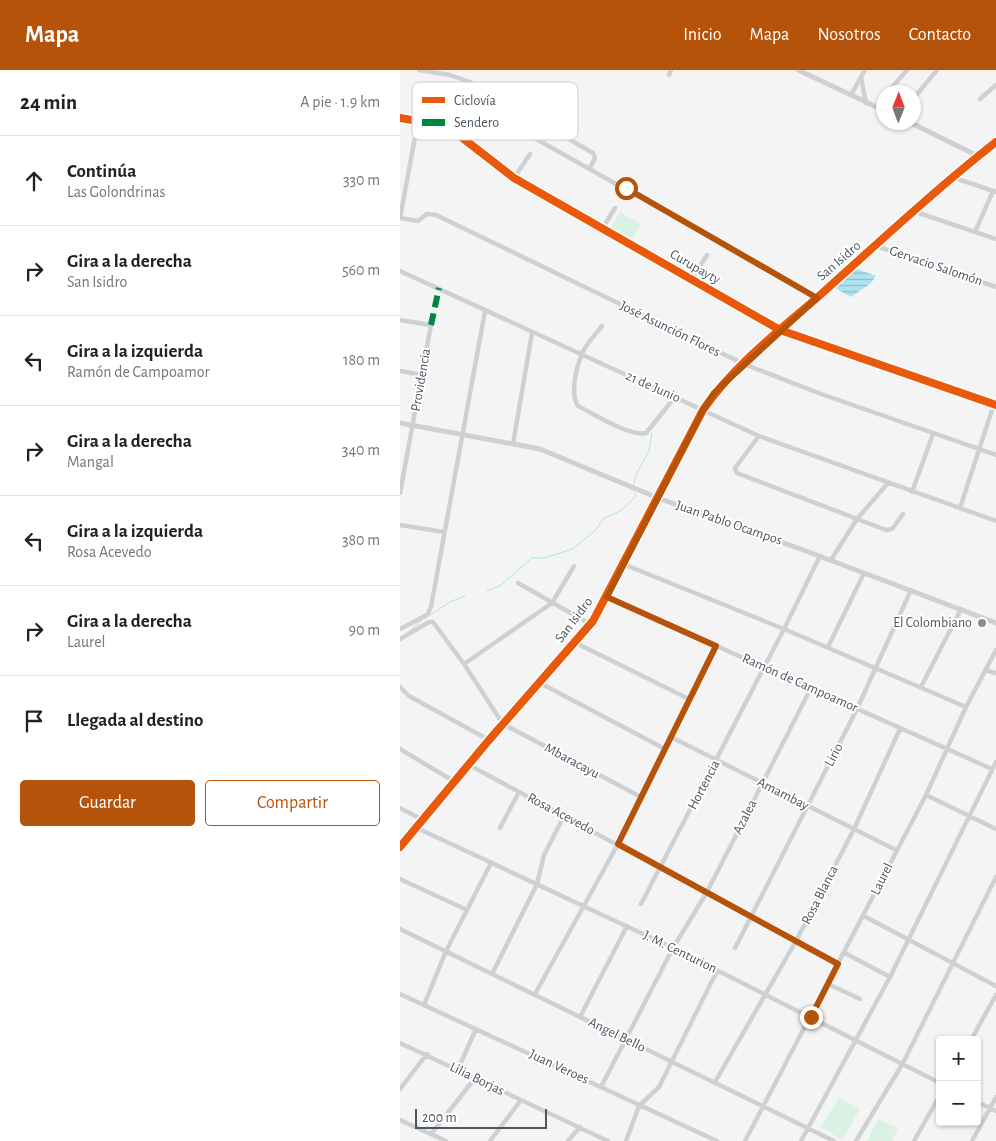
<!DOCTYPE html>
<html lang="es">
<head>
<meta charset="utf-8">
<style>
  :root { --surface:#fff; --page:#f6f6f6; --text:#222; --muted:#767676; --line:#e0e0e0; --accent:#b45309 }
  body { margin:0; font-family:"Alegreya Sans",sans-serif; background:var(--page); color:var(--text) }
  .controls { position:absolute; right:15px; bottom:15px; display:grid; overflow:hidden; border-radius:5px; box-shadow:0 1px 4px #0004 }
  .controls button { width:45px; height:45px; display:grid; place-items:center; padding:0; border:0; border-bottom:1px solid var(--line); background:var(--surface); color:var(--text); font:25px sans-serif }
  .compass { position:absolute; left:476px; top:15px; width:45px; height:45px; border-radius:50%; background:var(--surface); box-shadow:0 1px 4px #0004; rotate:1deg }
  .scale { position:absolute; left:15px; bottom:12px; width:132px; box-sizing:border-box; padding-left:5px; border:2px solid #4a5661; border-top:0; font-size:14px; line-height:18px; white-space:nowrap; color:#4a5661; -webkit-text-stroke:4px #fff; paint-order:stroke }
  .stop { position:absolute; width:15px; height:15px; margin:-11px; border:4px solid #b45309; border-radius:50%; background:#fff }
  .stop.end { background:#b45309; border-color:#fff; box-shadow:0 1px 5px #0008 }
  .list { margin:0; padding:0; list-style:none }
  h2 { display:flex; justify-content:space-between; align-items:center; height:65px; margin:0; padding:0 20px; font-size:21px }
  h2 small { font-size:16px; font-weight:400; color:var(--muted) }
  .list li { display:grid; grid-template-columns:32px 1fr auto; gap:15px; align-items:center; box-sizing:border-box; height:90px; padding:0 20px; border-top:1px solid var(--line) }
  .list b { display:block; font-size:19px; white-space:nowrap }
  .list p { margin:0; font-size:16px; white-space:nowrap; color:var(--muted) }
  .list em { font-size:16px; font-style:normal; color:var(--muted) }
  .actions { display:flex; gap:10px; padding:15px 20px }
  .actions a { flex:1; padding:11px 0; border:1px solid var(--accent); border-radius:5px; text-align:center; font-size:18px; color:var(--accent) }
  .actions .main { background:var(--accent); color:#fff }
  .icon { flex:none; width:28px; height:28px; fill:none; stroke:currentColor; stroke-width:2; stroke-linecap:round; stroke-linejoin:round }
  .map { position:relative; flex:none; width:596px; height:1071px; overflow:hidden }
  header { display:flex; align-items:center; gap:30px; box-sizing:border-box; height:70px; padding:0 25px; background:var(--accent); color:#fff }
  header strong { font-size:24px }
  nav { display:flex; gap:28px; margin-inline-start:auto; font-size:18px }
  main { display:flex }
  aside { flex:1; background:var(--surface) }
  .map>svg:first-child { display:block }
</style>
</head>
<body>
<header>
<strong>Mapa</strong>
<nav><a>Inicio</a><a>Mapa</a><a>Nosotros</a><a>Contacto</a></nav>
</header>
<main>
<aside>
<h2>24 min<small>A pie · 1.9 km</small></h2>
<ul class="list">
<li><svg class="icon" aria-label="ahead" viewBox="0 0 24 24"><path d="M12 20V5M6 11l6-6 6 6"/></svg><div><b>Continúa</b><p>Las Golondrinas</p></div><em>330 m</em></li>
<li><svg class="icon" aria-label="right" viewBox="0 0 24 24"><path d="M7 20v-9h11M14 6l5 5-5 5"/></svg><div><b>Gira a la derecha</b><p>San Isidro</p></div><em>560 m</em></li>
<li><svg class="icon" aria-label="left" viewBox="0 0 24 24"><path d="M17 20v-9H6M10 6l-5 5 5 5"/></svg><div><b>Gira a la izquierda</b><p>Ramón de Campoamor</p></div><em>180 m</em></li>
<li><svg class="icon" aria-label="right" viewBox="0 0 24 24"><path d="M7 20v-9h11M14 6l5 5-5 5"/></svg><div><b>Gira a la derecha</b><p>Mangal</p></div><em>340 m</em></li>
<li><svg class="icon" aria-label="left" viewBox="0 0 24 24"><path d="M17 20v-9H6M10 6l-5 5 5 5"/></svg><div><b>Gira a la izquierda</b><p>Rosa Acevedo</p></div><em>380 m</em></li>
<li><svg class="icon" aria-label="right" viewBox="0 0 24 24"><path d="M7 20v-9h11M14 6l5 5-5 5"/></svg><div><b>Gira a la derecha</b><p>Laurel</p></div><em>90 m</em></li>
<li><svg class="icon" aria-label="arrive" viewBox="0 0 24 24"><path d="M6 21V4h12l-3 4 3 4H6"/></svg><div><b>Llegada al destino</b></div></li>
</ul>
<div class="actions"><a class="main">Guardar</a><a>Compartir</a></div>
</aside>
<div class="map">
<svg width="596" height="1071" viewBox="0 0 596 1071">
  <defs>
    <pattern id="water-rules" width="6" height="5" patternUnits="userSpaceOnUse" patternTransform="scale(1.25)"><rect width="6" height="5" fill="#aee2f0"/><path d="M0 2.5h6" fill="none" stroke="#90bac6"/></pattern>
  </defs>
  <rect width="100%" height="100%" fill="#f4f4f4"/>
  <path fill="#d9f2e3" d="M220,142l21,12 -10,18 -21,-12z
    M439,1027l21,12 -18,31 -21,-13z
    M478,1049l20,9 -6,13h-25z"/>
  <path fill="url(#water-rules)" d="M455,198l21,8 -5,7 -20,14 -16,-9z"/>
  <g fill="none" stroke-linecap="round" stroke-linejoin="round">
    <path stroke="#aee2f0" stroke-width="1" d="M234,414l1,-7 14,-26 3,-18
      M87,521l14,-6 31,-27h13l27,-9 23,-18 8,-12 19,-9 14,-14 -1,-3
      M30,545l20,-13 15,-6
      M11,560l11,-10"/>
    <path stroke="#ced0d2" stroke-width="4.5" d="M19,0l31,5 20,7 123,71 2,5 -5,10
      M269,5l2,-5
      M461,7l5,26
      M488,22l19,-22
      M451,25l14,-25
      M514,28l23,-28
      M580,29l16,-14
      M477,37l6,-9
      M97,47l320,180
      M0,48l47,8 67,52 266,152 216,75
      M552,107l44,15
      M114,108l16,-24
      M516,142l80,27
      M0,148l18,3 9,-7 9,1 308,149 77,30 175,61
      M0,148l18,-97
      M202,159l13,-21
      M575,162l18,-41
      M476,176l120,41
      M0,201l359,165 237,85
      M291,210l16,-25
      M0,250l31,5 -31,168
      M202,256c-7,9 -17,19 -21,30 -5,13 -11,38 -3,50 16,8 52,31 68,27l29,-36
      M0,301l23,4
      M359,366l-24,32 2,5 149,57 6,-1 11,-15
      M113,374l19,-111
      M512,422l21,-58
      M560,438l34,-104
      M0,455l44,7
      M431,490l26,-41 31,-36
      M223,494l161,65 36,-73
      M118,513l72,41
      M207,527l385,172
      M0,559l27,-14 4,-8 54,-296
      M0,569l29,-17h4l31,42 39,60 138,73
      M174,572l115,57
      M428,577l36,-74
      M64,594l88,-61 22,-37
      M585,600l11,3
      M140,613l125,66
      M0,617l9,9 80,44
      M521,617l40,-78
      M271,667l225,113
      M0,679l55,33
      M69,695l369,199
      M526,725l70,34
      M0,738l23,12
      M17,758l256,120 267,135
      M100,758l19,-36
      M0,777l89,-107 104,-119 65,-123
      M0,809l67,31
      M241,834l143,-275 182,78
      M464,846l132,70
      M0,859l434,212
      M335,878l122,-239 54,-119
      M445,883l45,24
      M92,904l45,-90 7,-29 20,-39
      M428,914l32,15
      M0,924l317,147
      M135,924l83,-150 97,-198
      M24,935l22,-54 45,-88
      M180,947l47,-91
      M571,970l25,-45
      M0,973l208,98
      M58,999l18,-40
      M315,1012l81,-141 58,-112 46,-100
      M201,1017l72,-139 34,-56 104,-204
      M0,1019l27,-35
      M577,1032l19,9
      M0,1050l46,21
      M31,1064l45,-57
      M90,1071l31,-41
      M168,1071l12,-14
      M226,1071l13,-35 20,-19 58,-116
      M345,1071l181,-346 40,-88 30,-57
      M401,1071l89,-164 106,-215
      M456,1071l47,-78 93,-186
      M514,1071l26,-46
      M572,1071l24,-44"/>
    <path stroke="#ced0d2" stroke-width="5" d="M398,0l85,40
      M509,52l69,34
      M0,353l140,26 118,49 140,50 198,75
      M258,428l45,-88 20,-26 229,-207 44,-35"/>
    <path stroke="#00873e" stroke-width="6" stroke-dasharray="12 6" stroke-linecap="butt" d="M31,255l8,-37"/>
    <defs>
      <path id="cycleway" d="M0,48l47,8 67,52 266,152 216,75
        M0,777l89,-107 104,-119 110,-211c30,-44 76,-79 116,-114 58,-52 116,-106 177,-154"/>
    </defs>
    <use href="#cycleway" stroke="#fff" stroke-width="11"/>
    <use href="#cycleway" stroke="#e8590c" stroke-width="8"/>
  </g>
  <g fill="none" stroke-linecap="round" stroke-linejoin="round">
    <path stroke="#b45309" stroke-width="6" d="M226,118l191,110 -103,95 -11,17 -96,187 109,49 -98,198 220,120 -27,53"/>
  </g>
  <circle fill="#868d94" stroke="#fff" stroke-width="2" cx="582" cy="553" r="5"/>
  <g text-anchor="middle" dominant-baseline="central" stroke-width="4" stroke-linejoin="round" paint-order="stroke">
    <g font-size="14" fill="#4a5661" stroke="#fff">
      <text transform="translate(439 191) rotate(-41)">San Isidro</text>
      <text transform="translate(536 196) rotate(19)">Gervacio Salomón</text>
      <text transform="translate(295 197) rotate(30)">Curupayty</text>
      <text transform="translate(270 259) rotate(26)">José Asunción Flores</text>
      <text transform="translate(21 310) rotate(-80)">Providencia</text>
      <text transform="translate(253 317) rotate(24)">21 de Junio</text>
      <text transform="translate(329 453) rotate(19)">Juan Pablo Ocampos</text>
      <text transform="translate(174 550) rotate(-53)">San Isidro</text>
      <text transform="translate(400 613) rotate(24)">Ramón de Campoamor</text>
      <text transform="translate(434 685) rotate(-63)">Lirio</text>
      <text transform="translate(172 691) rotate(28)">Mbaracayu</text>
      <text transform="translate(304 715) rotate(-62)">Hortencia</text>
      <text transform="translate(383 724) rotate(27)">Amambay</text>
      <text transform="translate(161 744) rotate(28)">Rosa Acevedo</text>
      <text transform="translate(345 747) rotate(-63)">Azalea</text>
      <text transform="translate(482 809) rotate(-64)">Laurel</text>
      <text transform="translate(420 825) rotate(-63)">Rosa Blanca</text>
      <text transform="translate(280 882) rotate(26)">J. M. Centurion</text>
      <text transform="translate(217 965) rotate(26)">Angel Bello</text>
      <text transform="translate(159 997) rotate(25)">Juan Veroes</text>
      <text transform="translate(77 1009) rotate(26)">Lilia Borjas</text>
    </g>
    <g font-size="14" fill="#4a5661" stroke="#fff" text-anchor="end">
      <text x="572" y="553">El Colombiano</text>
    </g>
  </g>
  <rect x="12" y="12" width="166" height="58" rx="8" fill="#fff" stroke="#c9ccd0" stroke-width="1"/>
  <rect x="22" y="27" width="23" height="6" fill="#e8590c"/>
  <rect x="22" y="49" width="23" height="7" fill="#00873e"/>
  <g font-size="14" fill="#4a5661">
    <text x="54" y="35">Ciclovía</text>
    <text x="54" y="57">Sendero</text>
  </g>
</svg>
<div class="controls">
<button>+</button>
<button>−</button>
</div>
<svg class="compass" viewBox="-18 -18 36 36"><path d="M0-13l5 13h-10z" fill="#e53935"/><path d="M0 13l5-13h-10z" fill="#767676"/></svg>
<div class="scale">200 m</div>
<div class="stop" style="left:226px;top:118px"></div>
<div class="stop end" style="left:411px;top:947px"></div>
</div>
</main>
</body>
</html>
